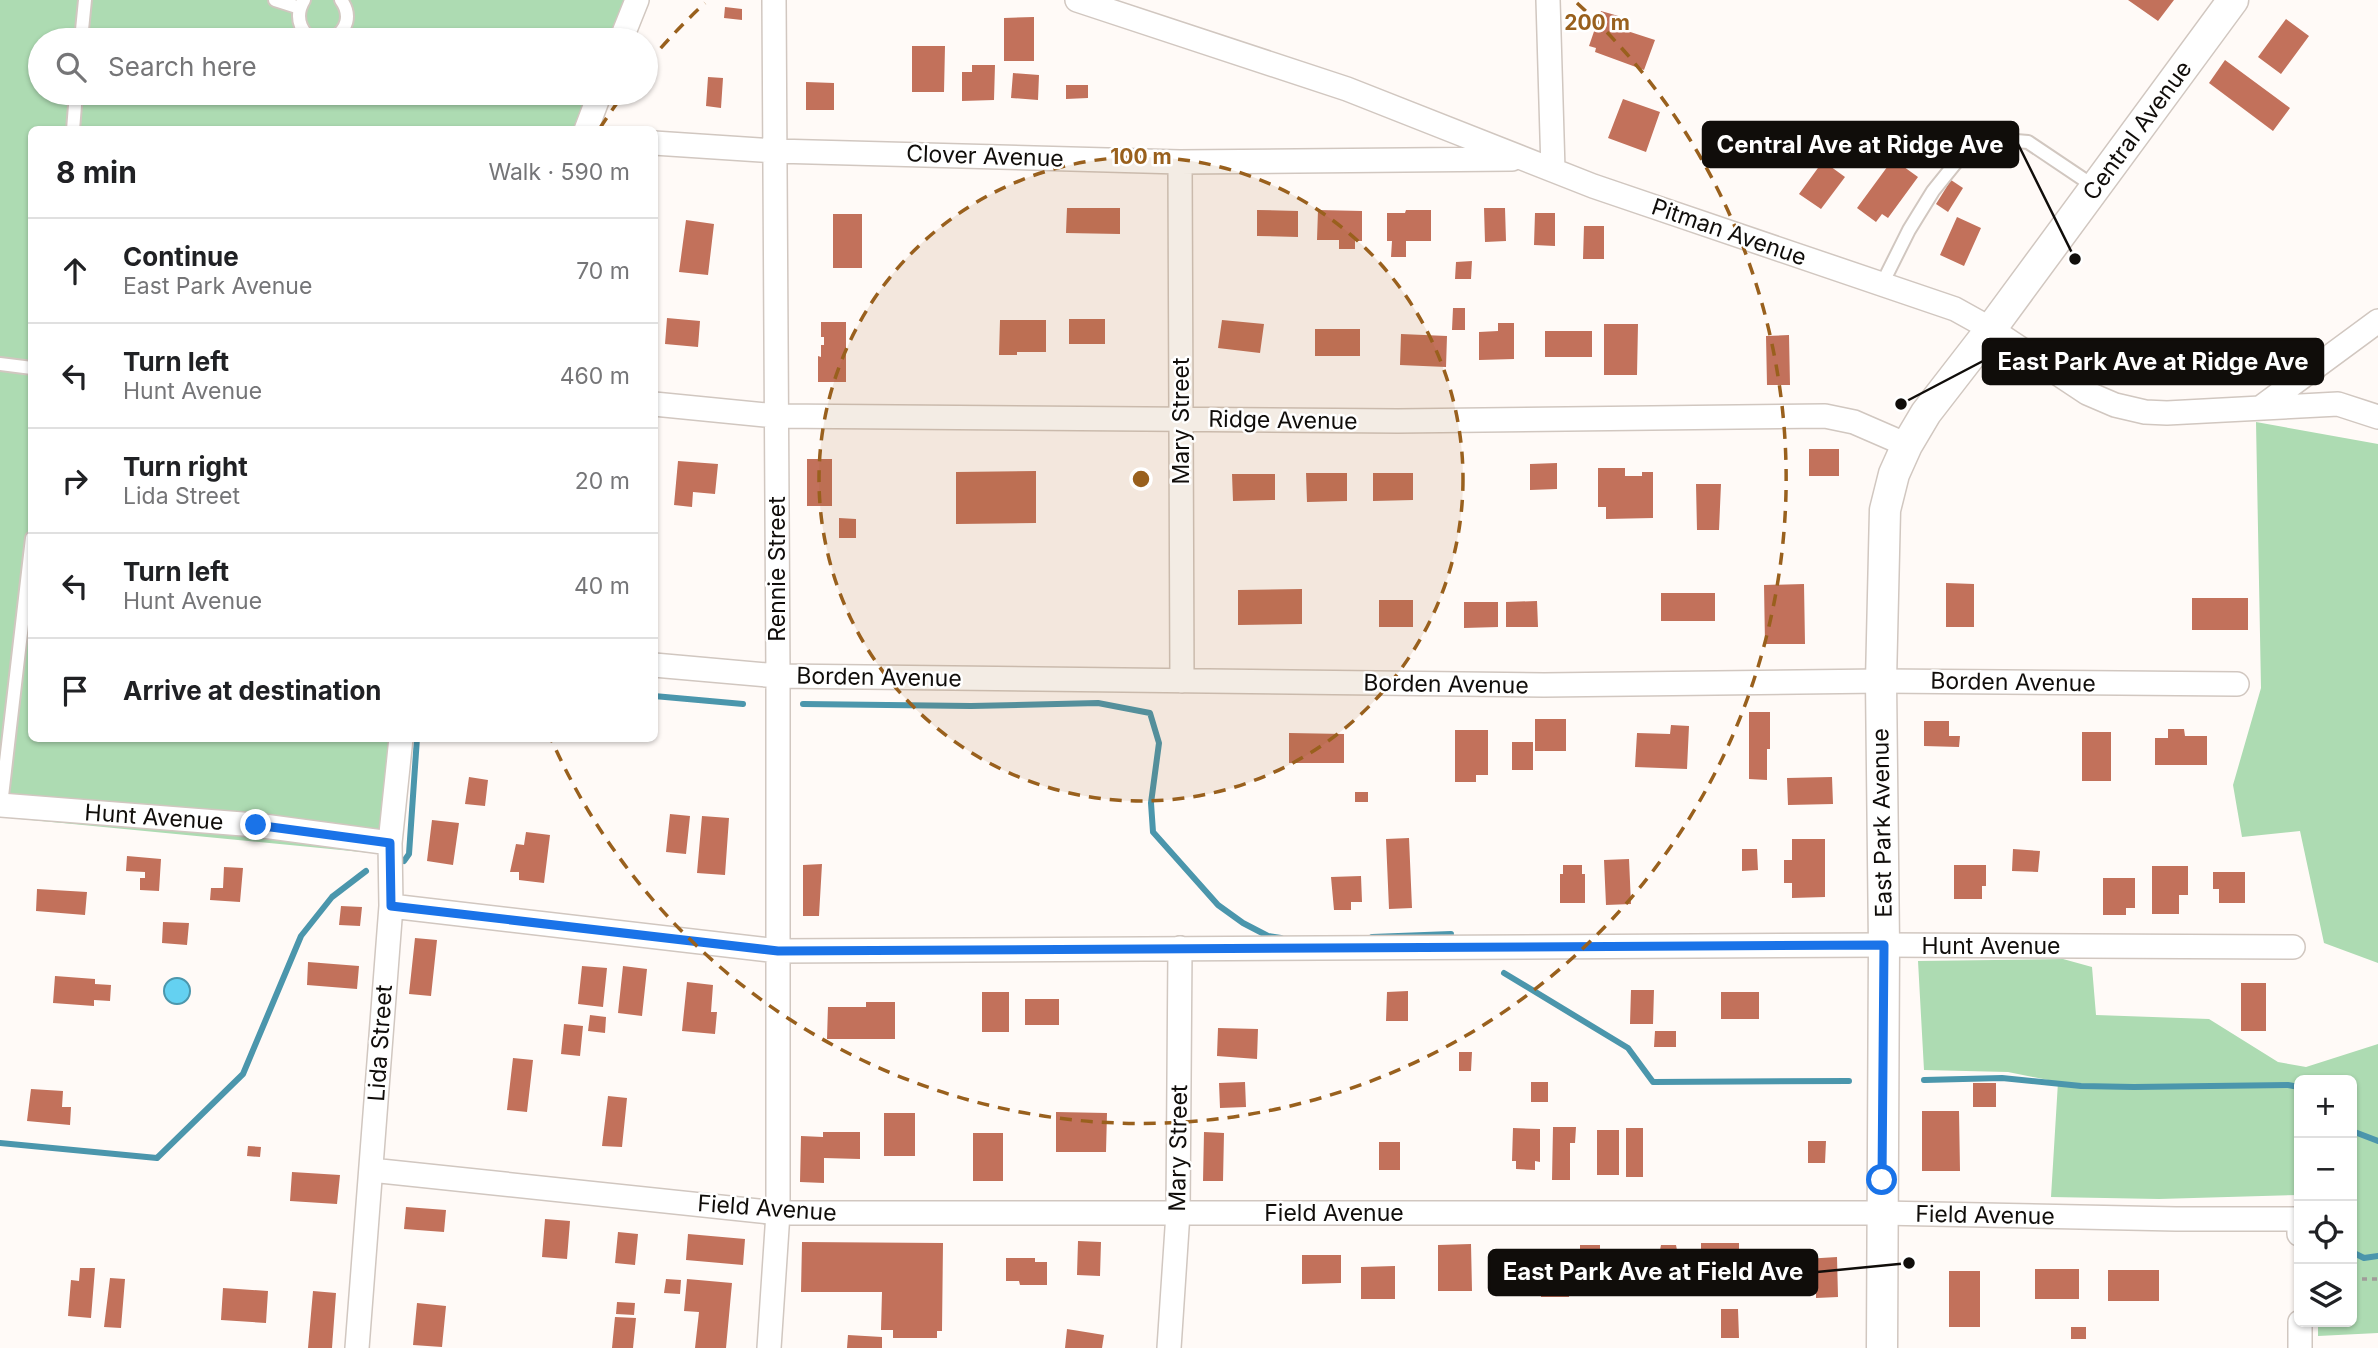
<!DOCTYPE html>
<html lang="en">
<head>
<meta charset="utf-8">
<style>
  :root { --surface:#fff; --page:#f2f2f2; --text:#202124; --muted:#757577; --line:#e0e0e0 }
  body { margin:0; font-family:Inter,sans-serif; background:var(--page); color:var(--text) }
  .controls { position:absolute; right:21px; bottom:21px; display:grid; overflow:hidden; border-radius:10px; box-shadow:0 2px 5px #0004 }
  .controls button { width:63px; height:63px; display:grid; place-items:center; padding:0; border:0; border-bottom:2px solid var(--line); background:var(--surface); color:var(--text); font:35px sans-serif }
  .stop { position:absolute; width:21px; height:21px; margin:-16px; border:5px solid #1a73e8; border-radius:50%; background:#fff }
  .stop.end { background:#1a73e8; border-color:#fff; box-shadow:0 2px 7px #0008 }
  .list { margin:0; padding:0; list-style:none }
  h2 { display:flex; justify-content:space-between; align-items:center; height:91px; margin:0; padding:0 28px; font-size:30px }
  h2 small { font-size:23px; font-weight:400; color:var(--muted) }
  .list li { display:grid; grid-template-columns:46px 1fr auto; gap:21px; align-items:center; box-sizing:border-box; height:105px; padding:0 28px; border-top:2px solid var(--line) }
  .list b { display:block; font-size:26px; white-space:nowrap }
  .list p { margin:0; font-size:23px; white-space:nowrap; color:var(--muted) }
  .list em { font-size:23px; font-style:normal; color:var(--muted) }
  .icon { flex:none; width:38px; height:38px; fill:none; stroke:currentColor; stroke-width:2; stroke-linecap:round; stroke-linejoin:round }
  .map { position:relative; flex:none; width:2378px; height:1348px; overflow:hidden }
  .search { position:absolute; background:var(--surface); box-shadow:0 2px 5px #0004; left:28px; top:28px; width:630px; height:77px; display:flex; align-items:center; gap:18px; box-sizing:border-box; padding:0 24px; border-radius:38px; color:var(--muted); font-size:26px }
  .panel { position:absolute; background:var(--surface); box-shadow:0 2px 5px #0004; left:28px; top:126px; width:630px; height:616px; border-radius:10px }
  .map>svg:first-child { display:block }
</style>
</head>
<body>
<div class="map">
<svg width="2378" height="1348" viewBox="0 0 2378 1348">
  <rect width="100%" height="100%" fill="#fffaf7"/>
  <path fill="#addbb2" d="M0,0h638l-17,40h-581v53h560l-15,36 -553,1v608l370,1 -10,116 -392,-38z
    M2256,422l122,22v519l-54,-20 -24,-112 -58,6 -9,-52 28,-97z
    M2063,959l29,8 4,48 113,4 69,43 28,5 72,-23v289l-60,3v-14h34v-242h-53v115l-140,4 -108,-2 7,-115 -50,-10 -84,-2 -6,-109z"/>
  <path fill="#64d1f1" stroke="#4b96ac" stroke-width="2" d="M164 991a13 13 0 1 1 26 0a13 13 0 1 1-26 0Z"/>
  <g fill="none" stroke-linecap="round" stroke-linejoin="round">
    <path stroke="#4b96ac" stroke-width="6" d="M654,696l89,8
      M803,704l168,2 127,-3 52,10 9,30 -8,60 2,29 65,73 25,18 25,13 13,2
      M404,861l5,-7 8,-116
      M1372,937l79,-3
      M1504,973l124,75 25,34 196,-1
      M1924,1080l78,-2 79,8 53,1 154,-2 11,2
      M2352,1131l26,10
      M0,1143l157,15 86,-84 58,-138 31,-39 34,-26
      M2352,1252l12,6 14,-2"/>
  </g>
  <path fill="#c2715b" d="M2128,0h46l-16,21z
    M725,7l17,2v11l-18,-2z
    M1601,11l21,6 -4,11 37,12 -11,30 -49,-18 1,-4 -7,-2z
    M1034,17v44h-30v-43z
    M2286,19l23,17 -28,38 -23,-17z
    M912,46h33l-1,46h-32z
    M2225,60l65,48 -17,23 -64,-48z
    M972,65h23l-1,35 -32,1v-29h10z
    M1013,73l26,2 -1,25 -27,-2z
    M708,77l15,1 -2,30 -15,-2z
    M806,82l28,1v27h-28z
    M1066,85h22v13l-22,1z
    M1623,99l37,13 -14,40 -38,-14z
    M1893,159l25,18 -30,41 -6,-4 -6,8 -19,-14z
    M1823,161l22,16 -24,32 -22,-15z
    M1951,180l12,8 -15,24 -12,-8z
    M1067,208h53v26l-54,-1z
    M1484,208h21l1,33 -21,1z
    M1257,210l41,1v26l-41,-1z
    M1318,210l44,1v30h-7v8h-16v-9h-22z
    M1406,210h25v31h-25v16h-15l1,-16h-5v-28h18z
    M1535,213h20v33l-21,-1z
    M833,214h29v54h-29z
    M1957,217l24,11 -17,38 -24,-11z
    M686,220l28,4 -6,51 -29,-3z
    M1584,226h20v33h-21z
    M1472,261l-1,18h-16l1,-17z
    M1453,308h12v22h-13z
    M667,318l33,3 -2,26 -33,-3z
    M1069,319h36v25h-36z
    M1000,320h46v32h-29v3h-18z
    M1222,320l42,4 -4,29 -42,-5z
    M821,322h25v60h-28v-26l3,1v-12h3v-8h-3z
    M1498,323h16v36l-35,1v-28l19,-1z
    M1604,324h34l-1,51h-33z
    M1315,329h45v27h-45z
    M1545,331h47v26h-47z
    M1401,334l46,2 -1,31 -46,-2z
    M1789,335l1,50h-23l-1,-49z
    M1809,449h30v27h-30z
    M807,459h25v47h-25z
    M678,461l40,3 -3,30 -22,-2 -1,15 -18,-2z
    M1557,463v26l-27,1v-26z
    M1598,468h27v8h17v-4h11v46l-47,1v-12h-8z
    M1036,471v52l-80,1v-52z
    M1306,473h41v28l-40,1z
    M1373,473h40v27l-40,1z
    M1232,474h43v26l-42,1z
    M1696,484h25l-2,46h-22z
    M839,518l17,1v19h-17z
    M1946,583l28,1v43h-28z
    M1804,584l1,60h-40l-1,-59z
    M1302,589v35l-64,1v-35z
    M1661,593h54v28h-54z
    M2192,598h56v32h-56z
    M1379,600h34v27h-34z
    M1537,601l1,26h-32v-25z
    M1464,602h34v25l-34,1z
    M1749,712h21v37h-3v31l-18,-1z
    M1535,719h31v32h-31z
    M1924,721h25v15h11l-1,11 -35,-1z
    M1671,725l18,1 -2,43 -52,-2 2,-34 33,1z
    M2168,729h16l1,7h22v29h-52v-27h13z
    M1455,730h33v45h-12v7h-21z
    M2082,732h29v49h-29z
    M1289,733l55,1v29h-55z
    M1512,742h21v28h-21z
    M469,777l19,3 -3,26 -20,-2z
    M1832,777l1,27 -45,1 -1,-27z
    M1355,792h13v10h-13z
    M670,814l20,2 -4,38 -20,-2z
    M702,816l27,2 -4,57 -28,-2z
    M432,820l27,3 -6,42 -26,-4z
    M526,832l24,3 -6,48 -25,-3v-8h-9l6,-28 8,1z
    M1409,838l3,70 -23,1 -3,-70z
    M1792,839h33v58l-33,1v-15h-8v-23h8z
    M1742,849h15l1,21 -16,1z
    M2013,849l27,2 -2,21 -26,-1z
    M127,856l34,3 -2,32 -19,-1v-12h5v-6l-19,-1z
    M1629,859l2,45 -25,1 -2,-45z
    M822,864l-3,52h-16v-51z
    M1563,865h19v9h3v29h-25v-29h3z
    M1954,865h32v21h-4v13h-28z
    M2152,866h36v29h-9v19h-27z
    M224,867l19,1 -3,34 -30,-2 1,-12h12z
    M2213,872h32v31h-26v-14h-6z
    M1361,876l1,26h-11v8h-17l-3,-33z
    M2103,878h32v30h-9v7h-23z
    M37,889l50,3 -2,23 -49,-4z
    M341,906l21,1 -2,19 -21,-1z
    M163,922l26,1 -2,22 -25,-2z
    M415,938l22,2 -6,56 -22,-2z
    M308,962l51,4 -2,23 -50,-4z
    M582,966l25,2 -4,39 -25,-3z
    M623,966l24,3 -5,47 -24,-3z
    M55,976l40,3v5l16,1 -1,16 -16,-1v6l-41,-3z
    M687,982l26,3 -2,27h6l-2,22 -33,-3z
    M2241,983h25v48h-25z
    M1631,990h23l-1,34h-23z
    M1408,991v30h-22l1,-29z
    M982,992h27v40h-27z
    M1721,992h38v27h-38z
    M1025,999h34v26h-34z
    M866,1002h29v37h-68l1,-32h38z
    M590,1015l16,2 -1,16 -17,-2z
    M564,1024l19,2 -3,30 -19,-2z
    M1218,1028l40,1 -1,30 -40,-3z
    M1655,1031h21v16h-22z
    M1459,1052h13l-1,19h-12z
    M513,1058l20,2 -6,52 -20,-2z
    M1245,1082l1,25 -26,1 -1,-25z
    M1531,1082h17v20h-17z
    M1973,1083h23v24h-23z
    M31,1089l32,2 -1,16h9l-1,18 -43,-4z
    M608,1096l19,2 -5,49 -20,-1z
    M1922,1111h37l1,60h-38z
    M1056,1112l51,1 -1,39h-50z
    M884,1113h31v43h-31z
    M1553,1127h23l-1,16h-5v37h-18z
    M1513,1128l27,1v33l-5,-1v9l-19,-1v-8h-4z
    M1626,1128h17v49h-17z
    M1597,1130h22v45h-22z
    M823,1132h37v27l-36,-1v25l-24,-1 1,-46 22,1z
    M1204,1132l20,1 -1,48h-20z
    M973,1133h30v48h-30z
    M1808,1141h18l-1,22h-17z
    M1379,1142h21v28h-21z
    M248,1146l13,1 -1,10 -13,-1z
    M292,1172l48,3 -3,29 -47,-3z
    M406,1207l40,3 -2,22 -40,-3z
    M545,1219l25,2 -3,38 -25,-2z
    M618,1232l20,2 -3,31 -20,-2z
    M688,1234l57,5 -2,26 -57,-5z
    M1078,1241l23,1 -1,34 -23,-1z
    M802,1242l141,1 -1,88h-5v7h-44v-8h-12l1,-38h-81z
    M1701,1243h38v46h-38z
    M1471,1244l1,47h-34v-46z
    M1580,1245h20v40l-20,1z
    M1661,1245h15l1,5h8v39h-31v-39h6z
    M1302,1255h39v28l-39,1z
    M1536,1257h24v6h10l-1,34h-28v-22h-5z
    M1837,1257l1,40 -22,1v-11l-10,1 -1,-29z
    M1006,1258h29v4h12v23h-27l-1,-4h-13z
    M1395,1266v33h-34v-32z
    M80,1268h15l-4,50 -23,-2 3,-36 8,1z
    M2035,1269h44v30h-44z
    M2108,1270h51v31h-51z
    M1949,1271h31v56h-31z
    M110,1278l15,1 -4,49 -17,-1z
    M666,1279l15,1 -1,14 -16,-1z
    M687,1279l45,4 -6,65h-31l4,-36 -15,-1z
    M223,1288l45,3 -2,32 -45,-3z
    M313,1291l23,2 -4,55h-24z
    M617,1302l18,1 -1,12 -18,-1z
    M417,1303l29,3 -4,41 -29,-2z
    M1721,1309h17l1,29h-18z
    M615,1317l21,1 -3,30h-21z
    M2071,1327h15v12h-15z
    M1067,1329l37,6 -2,13h-37z
    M848,1335l34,2v11h-35z"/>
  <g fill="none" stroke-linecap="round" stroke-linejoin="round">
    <defs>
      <path id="service" d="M275,0l25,8
        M304,0c-5,8 -7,16 -3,26 13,31 63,6 40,-26
        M81,40l4,-40
        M73,130l3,-37
        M1882,284l27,-54 24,-39 33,-41 38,-10 24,2 67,45
        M0,364l32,4
        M1,805l31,-267"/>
      <path id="minor" d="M1077,0l270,89 246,97 362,123 36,20 96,64 28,12 30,7 22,1 171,-9 40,13
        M1548,0l5,170
        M621,40l16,-40
        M586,130l14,-37
        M654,143l121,8 405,11 332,-3
        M1180,162l2,519
        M654,404l122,12 622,5 427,-5 29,6 53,23
        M2260,408l118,-87
        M654,665l124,11 766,9 337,-4 356,3
        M0,805l256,20 134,18
        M391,906l387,45 1106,-6 409,2
        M371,1170l407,43h1103l295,6h123v15
        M2300,1322v26
        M357,1348l34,-442 -1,-63 11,-105
        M769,1348l9,-135v-537l-4,-676
        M1169,1348l9,-135 2,-265"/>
      <g id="tertiary">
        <path id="s1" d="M1882,1348l2,-403 -3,-264 4,-171 9,-36 13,-29 19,-32 65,-84 242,-329"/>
      </g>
    </defs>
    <use href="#service" stroke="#d1c7c0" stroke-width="16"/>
    <use href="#minor" stroke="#d1c7c0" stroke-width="26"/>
    <use href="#tertiary" stroke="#d1c7c0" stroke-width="33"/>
    <path stroke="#a09c99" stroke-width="3.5" stroke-dasharray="5 5" stroke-linecap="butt" d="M2352,1279h26"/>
    <use href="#service" stroke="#fff" stroke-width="12"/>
    <use href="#minor" stroke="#fff" stroke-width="23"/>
    <use href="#tertiary" stroke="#fff" stroke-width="30"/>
  </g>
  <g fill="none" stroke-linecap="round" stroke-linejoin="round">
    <path stroke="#1a73e8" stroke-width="9" d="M256,825l134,18 1,63 387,45 1106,-6 -2,235"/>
  </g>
  <circle cx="1141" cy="479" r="322" fill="#99601d" fill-opacity=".12"/>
  <g fill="none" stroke="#99601d" stroke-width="3.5" stroke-dasharray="12 9">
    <circle cx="1141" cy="479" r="322"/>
    <path d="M600 128A645 645 0 0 1 623 95M647 64A645 645 0 0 1 705 3M1577 3A645 645 0 1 1 552 741"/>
  </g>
  <g text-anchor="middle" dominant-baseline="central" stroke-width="5" stroke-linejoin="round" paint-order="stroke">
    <g font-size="23" fill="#100d0a" stroke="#fff">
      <text stroke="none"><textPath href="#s1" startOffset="1297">Central Avenue</textPath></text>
      <text transform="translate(985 156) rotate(2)">Clover Avenue</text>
      <text transform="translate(1729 232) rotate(19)">Pitman Avenue</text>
      <text transform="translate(1283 420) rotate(1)">Ridge Avenue</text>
      <text transform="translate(1181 421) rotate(-90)">Mary Street</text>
      <text transform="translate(777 569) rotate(-90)">Rennie Street</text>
      <text transform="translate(879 677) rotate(1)">Borden Avenue</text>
      <text transform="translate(2013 682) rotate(1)">Borden Avenue</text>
      <text transform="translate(1446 684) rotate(1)">Borden Avenue</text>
      <text transform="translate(154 817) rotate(4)">Hunt Avenue</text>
      <text transform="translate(1882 823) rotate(-91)">East Park Avenue</text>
      <text x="1991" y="946">Hunt Avenue</text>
      <text transform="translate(380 1043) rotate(-86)">Lida Street</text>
      <text transform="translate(1178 1148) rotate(-89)">Mary Street</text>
      <text transform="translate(767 1208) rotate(4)">Field Avenue</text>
      <text x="1334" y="1213">Field Avenue</text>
      <text transform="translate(1985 1215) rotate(1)">Field Avenue</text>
    </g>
  </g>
  <circle cx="1141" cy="479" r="10" fill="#99601d" stroke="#fff" stroke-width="3.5"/>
  <g font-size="21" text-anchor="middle" font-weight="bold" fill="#99601d" stroke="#fff" stroke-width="5" stroke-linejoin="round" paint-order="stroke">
    <text x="1597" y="30">200 m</text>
    <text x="1141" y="164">100 m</text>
  </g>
  <path fill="none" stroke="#100d0a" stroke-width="2.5" d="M2075 259L2018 144M1901 404L1983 361M1909 1263L1817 1272"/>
  <g fill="#100d0a" stroke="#fff" stroke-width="2.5">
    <circle cx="2075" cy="259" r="7"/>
    <circle cx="1901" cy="404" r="7"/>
    <circle cx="1909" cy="1263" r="7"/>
  </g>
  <g fill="#100d0a" stroke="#100d0a" stroke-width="2.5">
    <rect x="1703" y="122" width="315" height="45" rx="7"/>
    <rect x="1983" y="339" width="340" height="45" rx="7"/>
    <rect x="1489" y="1250" width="328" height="45" rx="7"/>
  </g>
  <g font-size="24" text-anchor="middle" font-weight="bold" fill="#fff">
    <text x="1860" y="153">Central Ave at Ridge Ave</text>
    <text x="2153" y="370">East Park Ave at Ridge Ave</text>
    <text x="1653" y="1280">East Park Ave at Field Ave</text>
  </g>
</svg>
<div class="controls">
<button>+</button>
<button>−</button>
<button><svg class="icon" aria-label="locate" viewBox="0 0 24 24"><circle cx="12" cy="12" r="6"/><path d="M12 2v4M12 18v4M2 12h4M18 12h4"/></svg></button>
<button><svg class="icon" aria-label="layers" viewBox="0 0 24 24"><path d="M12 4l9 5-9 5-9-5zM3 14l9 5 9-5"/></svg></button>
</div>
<div class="stop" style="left:1882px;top:1180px"></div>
<div class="stop end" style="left:256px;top:825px"></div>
<div class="search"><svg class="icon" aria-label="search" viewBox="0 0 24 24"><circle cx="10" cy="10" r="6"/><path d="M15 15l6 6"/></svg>Search here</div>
<section class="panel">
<h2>8 min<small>Walk · 590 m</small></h2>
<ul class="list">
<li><svg class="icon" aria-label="ahead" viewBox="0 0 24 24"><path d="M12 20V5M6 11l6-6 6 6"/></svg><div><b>Continue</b><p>East Park Avenue</p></div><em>70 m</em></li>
<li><svg class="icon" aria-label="left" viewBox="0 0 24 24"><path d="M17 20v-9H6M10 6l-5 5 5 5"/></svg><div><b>Turn left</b><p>Hunt Avenue</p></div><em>460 m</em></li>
<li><svg class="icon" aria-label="right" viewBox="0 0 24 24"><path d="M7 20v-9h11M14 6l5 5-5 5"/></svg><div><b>Turn right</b><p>Lida Street</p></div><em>20 m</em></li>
<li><svg class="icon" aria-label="left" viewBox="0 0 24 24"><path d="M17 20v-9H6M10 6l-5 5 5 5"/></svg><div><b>Turn left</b><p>Hunt Avenue</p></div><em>40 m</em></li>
<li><svg class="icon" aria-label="arrive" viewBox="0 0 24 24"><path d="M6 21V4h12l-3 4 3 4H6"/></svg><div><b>Arrive at destination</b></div></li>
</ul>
</section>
</div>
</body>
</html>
